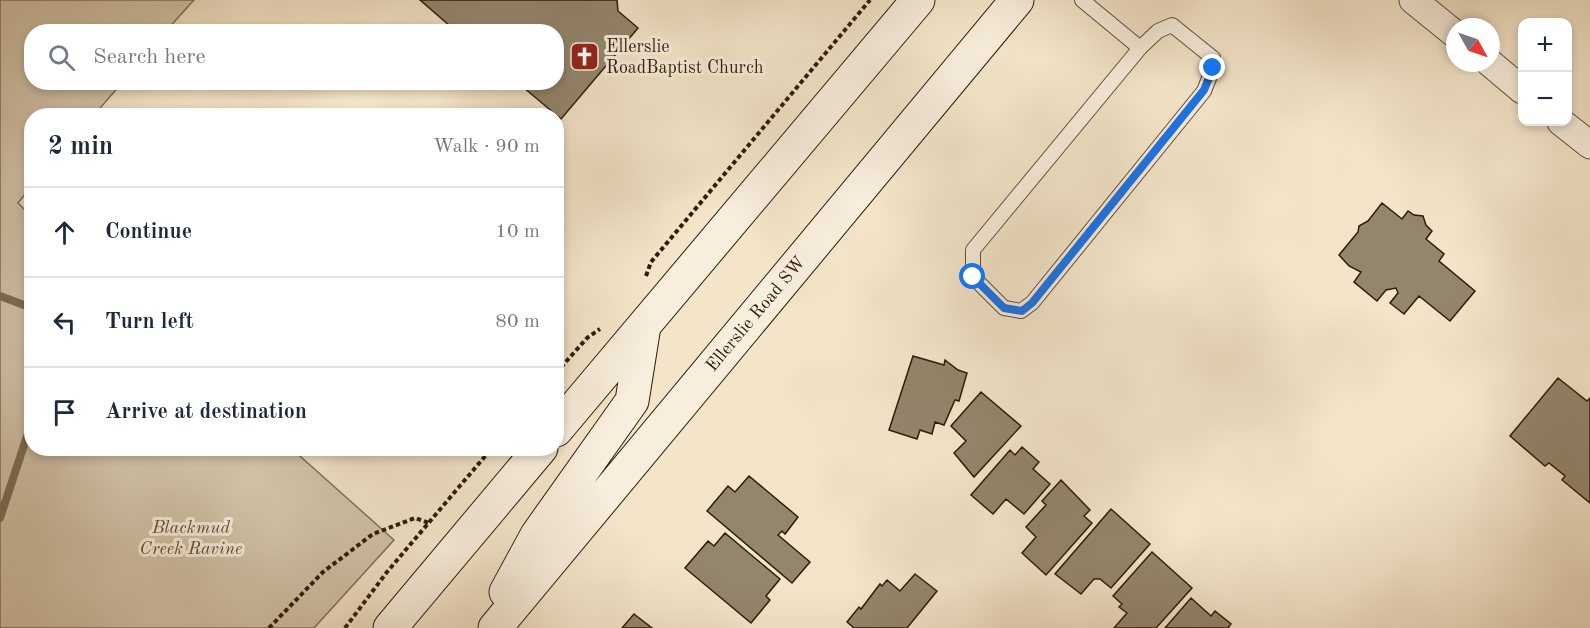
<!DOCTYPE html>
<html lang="en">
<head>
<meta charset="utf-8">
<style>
  :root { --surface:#fff; --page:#f2f2f3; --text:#1f2937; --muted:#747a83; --line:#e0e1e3 }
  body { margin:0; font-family:"Old Standard TT",serif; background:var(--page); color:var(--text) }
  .controls { position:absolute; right:18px; top:18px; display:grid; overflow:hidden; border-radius:12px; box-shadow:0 3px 9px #0003 }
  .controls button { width:54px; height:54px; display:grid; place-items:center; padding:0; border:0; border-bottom:2px solid var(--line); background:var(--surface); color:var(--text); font:30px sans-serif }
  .compass { position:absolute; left:1446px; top:18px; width:54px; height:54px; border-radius:50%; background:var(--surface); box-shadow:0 3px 9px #0003; rotate:130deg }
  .stop { position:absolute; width:18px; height:18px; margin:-14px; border:4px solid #1a73e8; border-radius:50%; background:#fff }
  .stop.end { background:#1a73e8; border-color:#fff; box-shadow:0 2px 6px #0008 }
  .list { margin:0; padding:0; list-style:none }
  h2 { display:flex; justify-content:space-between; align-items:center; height:78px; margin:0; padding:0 24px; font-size:26px }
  h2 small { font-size:20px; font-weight:400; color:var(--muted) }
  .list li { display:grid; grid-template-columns:39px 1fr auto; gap:18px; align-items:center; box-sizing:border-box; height:90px; padding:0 24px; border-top:2px solid var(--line) }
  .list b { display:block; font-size:22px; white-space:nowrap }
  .list em { font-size:20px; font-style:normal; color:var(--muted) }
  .icon { flex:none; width:33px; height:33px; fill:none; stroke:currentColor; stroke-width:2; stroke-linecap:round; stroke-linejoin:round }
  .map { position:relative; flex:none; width:1590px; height:628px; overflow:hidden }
  .search { position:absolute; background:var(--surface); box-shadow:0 3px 9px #0003; left:24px; top:24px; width:540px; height:66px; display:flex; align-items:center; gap:15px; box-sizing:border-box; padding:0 21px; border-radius:24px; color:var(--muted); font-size:22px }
  .panel { position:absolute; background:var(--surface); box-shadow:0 3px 9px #0003; left:24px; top:108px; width:540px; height:348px; border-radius:24px }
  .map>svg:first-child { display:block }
</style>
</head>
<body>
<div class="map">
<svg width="1590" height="628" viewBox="0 0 1590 628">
  <rect width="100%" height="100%" fill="#f4e5ca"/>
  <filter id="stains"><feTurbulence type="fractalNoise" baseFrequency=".00333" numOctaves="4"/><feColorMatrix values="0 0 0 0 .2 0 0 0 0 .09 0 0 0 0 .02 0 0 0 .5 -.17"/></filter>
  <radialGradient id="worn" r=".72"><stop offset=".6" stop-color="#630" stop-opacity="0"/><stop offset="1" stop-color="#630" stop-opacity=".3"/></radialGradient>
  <path fill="#d2c3a9" stroke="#807059" stroke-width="1.5" d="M0,0h194l-28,31 -134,1v50l90,1 -28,32 -62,1 -1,71 -13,16 13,13 1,232 260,1 102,91 -80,88h-314z"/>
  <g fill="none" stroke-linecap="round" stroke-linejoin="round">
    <path stroke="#7c6c55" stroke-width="8" d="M0,296l32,12
      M0,518l32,-97"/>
  </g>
  <path fill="#94856d" stroke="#2d1c09" stroke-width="1.5" d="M420,0h197l1,11 20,17 -77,91 -44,-37h39v-50h-99z
    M1382,203l20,16 6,-8 6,4 9,1 3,9 6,6 -6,8 18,15 -5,7 36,30 -25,30 -31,-25 -15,18 -14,-11 8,-10 -2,-5 -10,2 -9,11 -23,-19 7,-10 -12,-6 -10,-11 19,-23 1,-6 9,-5z
    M913,356l31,9 1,-5 13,10 9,3 -8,28 -4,-1 -11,25 -9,-3 -3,12 -12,-4 -3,9 -28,-9z
    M1558,378l29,23 3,-3v105l-28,-23 3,-4 -16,-13 -4,3 -35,-30z
    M981,392l40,34 -47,51 -20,-24 12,-12 -15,-15z
    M1022,447l17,15 -6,7 17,15 -26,30 -18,-15 -13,15 -22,-19 39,-45 5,5z
    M749,476l49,41 -13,17 -3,-3 -4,4 32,27 -18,21 -85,-72 21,-25 7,6z
    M1061,480l29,30 -6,6 8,7 -46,52 -24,-22 14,-16 -10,-10 20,-22 -4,-4z
    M1111,509l39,35 -39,44 -11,-9h-6l-13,15 -26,-20z
    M725,533l55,46 -14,17 4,4 -19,23 -66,-55 23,-27 6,5z
    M1152,552l40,36 -36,40h-42l13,-15 -8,-6 3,-3 -9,-8z
    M915,574l22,17 -30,37h-53l-7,-6 12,-15 2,2 19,-25 2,2 5,-6 13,11z
    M1191,598l20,18 4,-5 16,13 -3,4h-63z
    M634,614l18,14h-30z"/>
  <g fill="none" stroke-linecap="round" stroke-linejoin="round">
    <defs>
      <path id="service" d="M1082,0l58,48
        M1172,25l41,33v10l-9,23 -172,212 -11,8 -17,-3 -31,-31v-27l167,-202 18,-17z"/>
      <path id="minor" d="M1413,0l42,34
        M1490,63l32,27
        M1561,122l29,23"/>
      <path id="secondary" d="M556,430l362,-430
        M506,592l31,-57 95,-134 12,-75
        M390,628l151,-180
        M495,628l522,-628"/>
    </defs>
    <use href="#service" stroke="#5f4e39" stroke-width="16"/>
    <use href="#minor" stroke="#5f4e39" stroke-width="29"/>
    <use href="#secondary" stroke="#2d1c09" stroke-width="35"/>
    <path stroke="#2d1c09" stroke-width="4" stroke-dasharray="4.5 3" stroke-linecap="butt" d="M646,276l5,-14 219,-262
      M556,373l31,-35 13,-9
      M269,628l54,-56 50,-38 42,-16 14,5
      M345,628l42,-56 105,-124"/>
    <use href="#service" stroke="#f8eedd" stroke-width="14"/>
    <use href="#minor" stroke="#f8eedd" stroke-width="27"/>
    <use href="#secondary" stroke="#f8eedd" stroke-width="33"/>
  </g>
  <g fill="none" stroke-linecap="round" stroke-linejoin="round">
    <path stroke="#1a73e8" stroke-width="8" d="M973,277l31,31 18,3 10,-8 172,-213 9,-22"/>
  </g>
  <defs>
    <symbol id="church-square" viewBox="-11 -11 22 22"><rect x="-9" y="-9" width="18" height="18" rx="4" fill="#8f2418" stroke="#f8eedd"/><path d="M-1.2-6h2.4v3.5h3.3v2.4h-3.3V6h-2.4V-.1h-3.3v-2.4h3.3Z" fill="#fff"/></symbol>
  </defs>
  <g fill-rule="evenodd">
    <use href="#church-square" x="568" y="40" width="33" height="33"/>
  </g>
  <g text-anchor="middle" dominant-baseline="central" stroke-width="6" stroke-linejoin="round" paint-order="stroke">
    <g font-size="18" fill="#2d1c09" stroke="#f8eedd" text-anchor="start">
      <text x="606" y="47">Ellerslie<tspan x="606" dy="21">RoadBaptist Church</tspan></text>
    </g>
    <g font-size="18" fill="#2d1c09" stroke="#f8eedd">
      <text transform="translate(756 314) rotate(-50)">Ellerslie Road SW</text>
    </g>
    <g font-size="18" font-style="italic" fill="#5f4e39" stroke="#f8eedd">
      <text x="191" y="528">Blackmud<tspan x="191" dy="21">Creek Ravine</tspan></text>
    </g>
  </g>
  <rect width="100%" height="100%" filter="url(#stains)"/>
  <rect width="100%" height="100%" fill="url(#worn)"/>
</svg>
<div class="controls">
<button>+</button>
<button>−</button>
</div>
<svg class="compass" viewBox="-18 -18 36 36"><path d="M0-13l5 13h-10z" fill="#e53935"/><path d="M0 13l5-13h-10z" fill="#747a83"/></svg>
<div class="stop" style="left:973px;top:277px"></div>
<div class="stop end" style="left:1213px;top:68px"></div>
<div class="search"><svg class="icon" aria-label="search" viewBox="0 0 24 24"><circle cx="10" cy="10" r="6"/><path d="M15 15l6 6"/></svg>Search here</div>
<section class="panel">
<h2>2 min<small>Walk · 90 m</small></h2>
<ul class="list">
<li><svg class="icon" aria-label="ahead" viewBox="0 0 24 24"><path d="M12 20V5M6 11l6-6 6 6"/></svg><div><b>Continue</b></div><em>10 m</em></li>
<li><svg class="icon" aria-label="left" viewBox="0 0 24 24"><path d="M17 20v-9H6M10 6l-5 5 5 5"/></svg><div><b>Turn left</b></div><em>80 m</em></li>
<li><svg class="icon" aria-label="arrive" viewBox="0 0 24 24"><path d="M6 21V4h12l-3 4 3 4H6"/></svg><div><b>Arrive at destination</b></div></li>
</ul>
</section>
</div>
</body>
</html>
